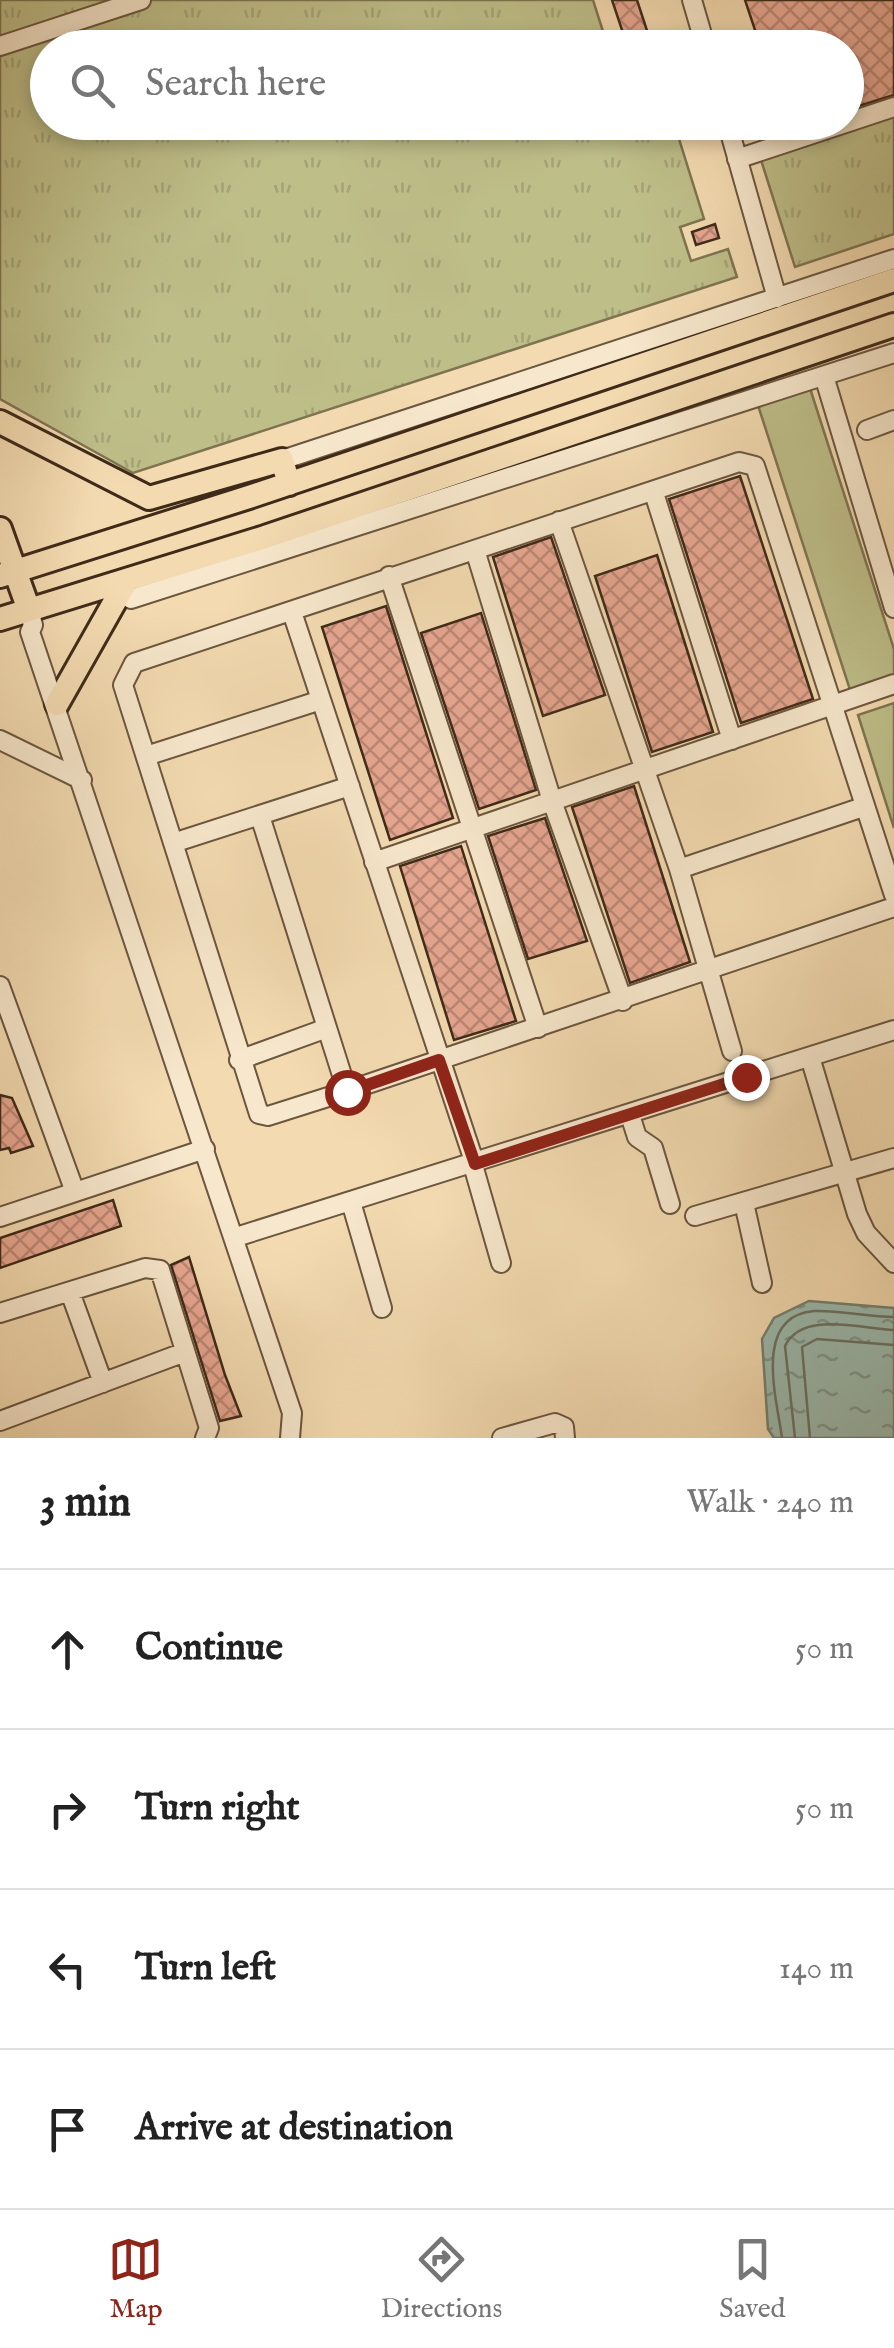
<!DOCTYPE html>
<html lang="en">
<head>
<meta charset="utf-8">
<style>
  :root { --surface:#fff; --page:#f2f2f2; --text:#222; --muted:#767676; --line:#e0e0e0; --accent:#8f2418 }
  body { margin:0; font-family:"IM FELL English",serif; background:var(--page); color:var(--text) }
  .stop { position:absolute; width:30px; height:30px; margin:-22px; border:8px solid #8f2418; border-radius:50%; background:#fff }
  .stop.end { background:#8f2418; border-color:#fff; box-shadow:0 2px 10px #0008 }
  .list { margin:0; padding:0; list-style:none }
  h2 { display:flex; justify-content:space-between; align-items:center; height:130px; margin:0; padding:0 40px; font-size:42px }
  h2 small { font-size:32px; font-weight:400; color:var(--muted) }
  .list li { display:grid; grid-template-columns:65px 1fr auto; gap:30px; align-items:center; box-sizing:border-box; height:160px; padding:0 40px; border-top:2px solid var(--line) }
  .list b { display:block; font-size:38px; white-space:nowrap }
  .list em { font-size:32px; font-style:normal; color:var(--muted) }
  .icon { flex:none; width:55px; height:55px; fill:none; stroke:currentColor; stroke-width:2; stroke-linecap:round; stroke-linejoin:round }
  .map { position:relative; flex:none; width:894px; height:1438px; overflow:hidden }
  .search { position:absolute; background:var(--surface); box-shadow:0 5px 15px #0003; left:30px; right:30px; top:30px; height:110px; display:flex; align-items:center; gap:25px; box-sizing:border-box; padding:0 35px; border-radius:55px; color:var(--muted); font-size:38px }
  .sheet { height:770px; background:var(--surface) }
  nav { display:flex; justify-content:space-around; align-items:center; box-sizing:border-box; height:140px; border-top:2px solid var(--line); background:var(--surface); font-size:28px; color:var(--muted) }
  nav a { display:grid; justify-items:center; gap:5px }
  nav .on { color:var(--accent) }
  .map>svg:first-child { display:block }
</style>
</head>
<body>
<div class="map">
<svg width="894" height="1438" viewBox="0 0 894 1438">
  <defs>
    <pattern id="grass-tufts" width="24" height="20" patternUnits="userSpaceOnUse" patternTransform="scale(2.5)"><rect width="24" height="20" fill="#bebe89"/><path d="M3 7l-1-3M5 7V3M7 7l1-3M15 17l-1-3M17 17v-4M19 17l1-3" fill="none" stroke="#a4a376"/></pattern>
    <pattern id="water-ripples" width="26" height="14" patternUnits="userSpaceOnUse" patternTransform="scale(2.5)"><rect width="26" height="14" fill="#9bbaae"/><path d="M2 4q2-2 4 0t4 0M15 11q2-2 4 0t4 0" fill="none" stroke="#80978d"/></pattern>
    <pattern id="building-cross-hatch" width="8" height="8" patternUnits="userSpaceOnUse" patternTransform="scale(2.5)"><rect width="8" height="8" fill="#e7a791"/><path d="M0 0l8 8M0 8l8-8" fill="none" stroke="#bd8876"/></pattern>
  </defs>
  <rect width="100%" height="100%" fill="#f3dab0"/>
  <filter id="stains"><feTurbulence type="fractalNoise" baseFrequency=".002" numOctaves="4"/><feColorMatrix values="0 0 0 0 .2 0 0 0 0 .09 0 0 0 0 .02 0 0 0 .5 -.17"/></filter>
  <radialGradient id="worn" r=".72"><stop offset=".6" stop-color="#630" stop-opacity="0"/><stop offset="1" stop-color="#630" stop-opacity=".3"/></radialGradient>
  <path fill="url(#grass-tufts)" stroke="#7e7451" stroke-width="2.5" d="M0,0h117l-117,39z
    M135,0h458l15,47 -560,1v74l626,1 30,96 -24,8 11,34 37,-12 9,28 -604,196 -133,-74v-355z
    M894,116v118l-99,33 -34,-107z"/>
  <path fill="#bebe89" stroke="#7e7451" stroke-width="2.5" d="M807,379l87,270v29l-43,15 -96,-297z
    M894,703v125l-36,-113z"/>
  <path fill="url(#water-ripples)" stroke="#768072" stroke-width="2.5" d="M809,1301l85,7v130h-120l-6,-9 -6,-90 12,-21z"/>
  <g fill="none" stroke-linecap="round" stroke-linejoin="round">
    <path stroke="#6c7264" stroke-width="2.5" d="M782,1438c-5,-39 -30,-122 32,-127 26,-1 54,6 80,6
      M795,1438l-10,-92c17,-36 77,-17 109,-16
      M810,1438l-8,-91 15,-8 77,6"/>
  </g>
  <path fill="url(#building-cross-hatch)" stroke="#3e2a19" stroke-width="2.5" d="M612,0h25l15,46 -24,2z
    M745,0h149v95l-48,15v-62h-85z
    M715,224l4,14 -23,7 -4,-13z
    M740,476l73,223 -72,24 -72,-224z
    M551,537l54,158 -62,21 -50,-159z
    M657,555l56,177 -61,20 -57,-176z
    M386,606l67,212 -63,22 -68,-213z
    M481,613l55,177 -57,19 -58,-176z
    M634,786l56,176 -60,21 -58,-176z
    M545,818l42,123 -59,18 -40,-123z
    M461,846l55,175 -62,19 -54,-174z
    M0,1095l12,3 21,48 -22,7 -2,-5 -9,2z
    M113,1200l8,26 -121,42v-30z
    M189,1257l36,118 16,41 -21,5 -49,-156z"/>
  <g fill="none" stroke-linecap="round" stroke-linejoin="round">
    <defs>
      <path id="minor" d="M692,0l14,48
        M0,46l141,-46
        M727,122l50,176
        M737,159l157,-52
        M824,376l70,232
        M867,430l27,-10
        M282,460l612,-201
        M654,493l78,247
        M559,521l120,348 53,182
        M475,550l77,251 71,200
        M389,576l149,452
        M131,599l763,-246
        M29,610l4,15 -3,7 262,781 -2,25
        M292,612l183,552
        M0,740l82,40
        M146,756l175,-56
        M260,816l87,275
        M173,843l177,-57
        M374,862l520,-178
        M679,869l184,-62
        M894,895l-139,-429 -16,-4 -605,201 -11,22 136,429 9,2 79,-25 547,-184
        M0,986l75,206
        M810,1057l47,157 9,19 28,30
        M239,1060l88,-32
        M630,1115l7,22 16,11 17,56
        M473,1165l28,98
        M351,1202l31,106
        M744,1203l18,80
        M695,1216l199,-58
        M0,1217l205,-68
        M236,1237l658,-207
        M70,1292l33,91
        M0,1313l145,-45 15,2 49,158 -4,10
        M0,1421l185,-69
        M502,1438l53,-15 9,4 1,11"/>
      <path id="major" d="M0,422l149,76 133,-38 7,24
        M0,529l29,81
        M0,576l252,-80 642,-216
        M0,619l265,-82 629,-212
        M57,704l70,-124"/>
    </defs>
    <use href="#minor" stroke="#6b563f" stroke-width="22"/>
    <use href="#major" stroke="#3e2a19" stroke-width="28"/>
    <use href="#minor" stroke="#f7e7cc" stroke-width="18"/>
    <use href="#major" stroke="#f3dab0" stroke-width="22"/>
  </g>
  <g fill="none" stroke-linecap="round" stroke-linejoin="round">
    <path stroke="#8f2418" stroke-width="12" d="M347,1092l92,-32 36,104 271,-87"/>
  </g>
  <rect width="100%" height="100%" filter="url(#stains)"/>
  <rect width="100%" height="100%" fill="url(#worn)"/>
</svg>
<div class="stop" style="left:347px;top:1092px"></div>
<div class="stop end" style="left:746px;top:1077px"></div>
<div class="search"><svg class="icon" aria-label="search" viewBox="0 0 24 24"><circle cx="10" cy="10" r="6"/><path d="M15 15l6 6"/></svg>Search here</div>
</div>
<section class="sheet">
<h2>3 min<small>Walk · 240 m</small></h2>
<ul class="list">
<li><svg class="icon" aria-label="ahead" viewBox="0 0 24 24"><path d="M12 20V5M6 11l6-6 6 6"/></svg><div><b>Continue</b></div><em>50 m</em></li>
<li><svg class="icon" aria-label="right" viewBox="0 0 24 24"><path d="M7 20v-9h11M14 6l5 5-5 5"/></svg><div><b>Turn right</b></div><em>50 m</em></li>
<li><svg class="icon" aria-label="left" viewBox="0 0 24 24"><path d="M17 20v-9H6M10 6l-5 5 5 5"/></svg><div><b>Turn left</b></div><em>140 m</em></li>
<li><svg class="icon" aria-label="arrive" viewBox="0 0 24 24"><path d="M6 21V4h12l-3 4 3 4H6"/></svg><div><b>Arrive at destination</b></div></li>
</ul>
</section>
<nav>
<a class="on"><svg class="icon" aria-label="map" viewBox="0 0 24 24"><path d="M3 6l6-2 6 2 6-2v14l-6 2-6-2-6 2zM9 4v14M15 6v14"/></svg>Map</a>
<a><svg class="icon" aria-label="directions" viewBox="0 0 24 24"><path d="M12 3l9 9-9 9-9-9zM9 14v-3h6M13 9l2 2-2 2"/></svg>Directions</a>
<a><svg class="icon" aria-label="saved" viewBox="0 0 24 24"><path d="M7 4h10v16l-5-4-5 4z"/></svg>Saved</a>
</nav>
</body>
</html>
